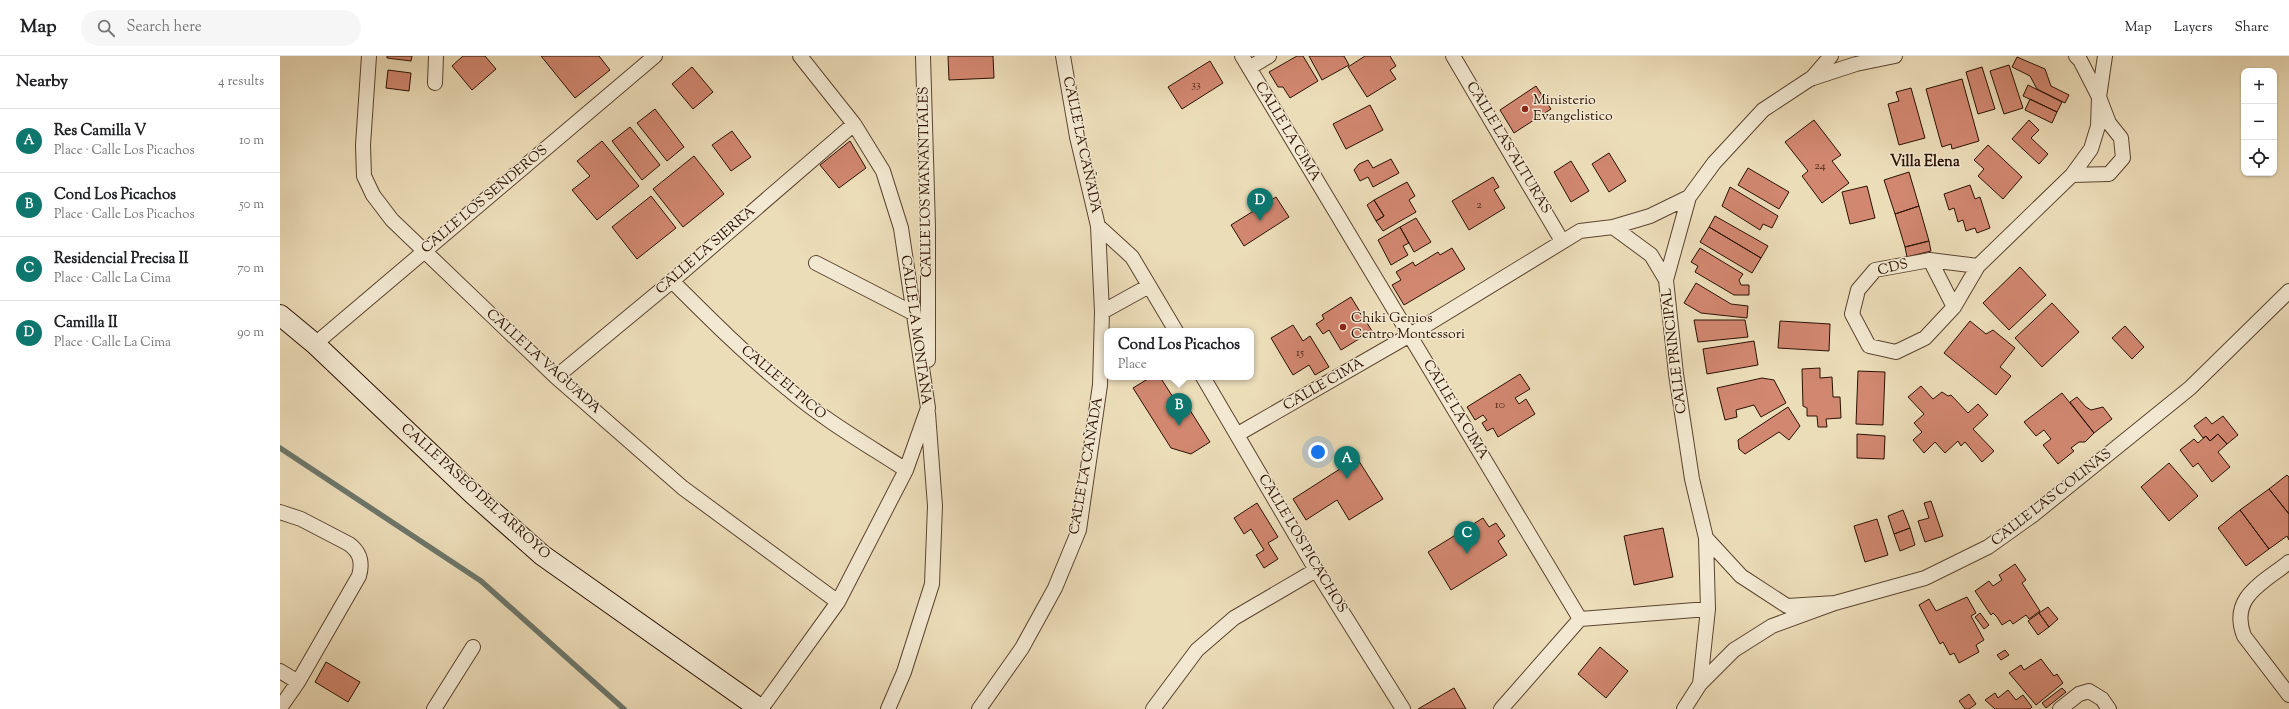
<!DOCTYPE html>
<html lang="en">
<head>
<meta charset="utf-8">
<style>
  :root { --surface:#fff; --page:#f6f6f6; --text:#202124; --muted:#757577; --line:#e0e0e0; --accent:#0f766e }
  body { margin:0; font-family:"Sorts Mill Goudy",serif; background:var(--page); color:var(--text) }
  .controls { position:absolute; right:12px; top:12px; display:grid; overflow:hidden; border-radius:8px; box-shadow:0 1px 3px #0004 }
  .controls button { width:36px; height:36px; display:grid; place-items:center; padding:0; border:0; border-bottom:1px solid var(--line); background:var(--surface); color:var(--text); font:20px sans-serif }
  .you { position:absolute; left:1038px; top:396px; width:14px; height:14px; margin:-10px; border:3px solid #fff; border-radius:50%; background:#1a73e8; box-shadow:0 0 0 6px #1a73e833 }
  .badge { display:grid; place-items:center; width:26px; height:26px; border-radius:50%; background:var(--accent); color:#fff; font-size:13px; font-weight:700 }
  .pin { position:absolute; translate:-50% -33px; filter:drop-shadow(0 1px 2px #0008) }
  .pin::after { content:''; position:absolute; top:21px; width:14px; height:12px; background:inherit; clip-path:polygon(0 0,100% 0,50% 100%) }
  .popup { position:absolute; left:824px; top:272px; width:150px; height:52px; box-sizing:border-box; display:grid; place-content:center; border-radius:8px; background:var(--surface); filter:drop-shadow(0 1px 3px #0005); font-size:13px; white-space:nowrap; color:var(--muted) }
  .popup b { font-size:15px; color:var(--text) }
  .popup::after { content:''; position:absolute; left:50%; top:100%; margin-left:-8px; border:8px solid transparent; border-top-color:var(--surface) }
  .list { margin:0; padding:0; list-style:none }
  h2 { display:flex; justify-content:space-between; align-items:center; height:52px; margin:0; padding:0 16px; font-size:17px }
  h2 small { font-size:13px; font-weight:400; color:var(--muted) }
  .list li { display:grid; grid-template-columns:26px 1fr auto; gap:12px; align-items:center; box-sizing:border-box; height:64px; padding:0 16px; border-top:1px solid var(--line) }
  .list b { display:block; font-size:15px; white-space:nowrap }
  .list p { margin:0; font-size:13px; white-space:nowrap; color:var(--muted) }
  .list em { font-size:13px; font-style:normal; color:var(--muted) }
  .icon { flex:none; width:22px; height:22px; fill:none; stroke:currentColor; stroke-width:2; stroke-linecap:round; stroke-linejoin:round }
  .map { position:relative; flex:none; width:2009px; height:653px; overflow:hidden }
  header { display:flex; align-items:center; gap:24px; box-sizing:border-box; height:56px; padding:0 20px; background:var(--surface); border-bottom:1px solid var(--line) }
  header strong { font-size:19px }
  nav { display:flex; gap:22px; margin-inline-start:auto; font-size:14px }
  .search { width:280px; height:36px; background:var(--page); display:flex; align-items:center; gap:10px; box-sizing:border-box; padding:0 14px; border-radius:22px; color:var(--muted); font-size:15px }
  main { display:flex }
  aside { flex:1; background:var(--surface) }
  .map>svg:first-child { display:block }
</style>
</head>
<body>
<header>
<strong>Map</strong>
<div class="search"><svg class="icon" aria-label="search" viewBox="0 0 24 24"><circle cx="10" cy="10" r="6"/><path d="M15 15l6 6"/></svg>Search here</div>
<nav><a>Map</a><a>Layers</a><a>Share</a></nav>
</header>
<main>
<aside>
<h2>Nearby<small>4 results</small></h2>
<ul class="list">
<li><span class="badge">A</span><div><b>Res Camilla V</b><p>Place · Calle Los Picachos</p></div><em>10 m</em></li>
<li><span class="badge">B</span><div><b>Cond Los Picachos</b><p>Place · Calle Los Picachos</p></div><em>50 m</em></li>
<li><span class="badge">C</span><div><b>Residencial Precisa II</b><p>Place · Calle La Cima</p></div><em>70 m</em></li>
<li><span class="badge">D</span><div><b>Camilla II</b><p>Place · Calle La Cima</p></div><em>90 m</em></li>
</ul>
</aside>
<div class="map">
<svg width="2009" height="653" viewBox="0 0 2009 653">
  <rect width="100%" height="100%" fill="#ecddb9"/>
  <filter id="stains"><feTurbulence type="fractalNoise" baseFrequency=".005" numOctaves="4"/><feColorMatrix values="0 0 0 0 .2 0 0 0 0 .09 0 0 0 0 .02 0 0 0 .5 -.17"/></filter>
  <radialGradient id="worn" r=".72"><stop offset=".6" stop-color="#630" stop-opacity="0"/><stop offset="1" stop-color="#630" stop-opacity=".3"/></radialGradient>
  <g fill="none" stroke-linecap="round" stroke-linejoin="round">
    <path stroke="#6d776b" stroke-width="5.5" d="M0,392l201,133 143,128"/>
  </g>
  <path fill="#d18770" stroke="#2b1101" d="M107,0h25l-1,5 -24,-3z
    M183,0h22l11,13 -24,21 -20,-24z
    M261,0h58l11,14 -35,28z
    M668,0h45l1,22 -45,2z
    M1017,0h6l15,25 -28,17 -7,-11h-5l-9,-15z
    M1029,0h35l5,9 -27,15z
    M1085,0h25l6,10 -6,4 6,9 -29,18 -19,-30z
    M1737,1l28,12 6,17 18,9 -4,8 -28,-14 -7,-13 -18,-9z
    M930,5l13,22 -41,26 -14,-22z
    M1729,9l14,43 -19,6 -14,-43z
    M412,11l21,25 -20,17 -21,-25z
    M1702,11l13,42 -17,5 -12,-42z
    M108,14l23,3 -2,18 -23,-3z
    M1682,23l17,62 -27,8 -1,-5 -9,3 -16,-58z
    M1748,29l34,17 -5,10 -34,-16z
    M1256,30l15,23 -37,24 -14,-23z
    M1631,32l14,50 -26,7 -11,-41 11,-3 -3,-9z
    M1750,43l27,13 -5,11 -27,-13z
    M1090,49l13,25 -37,19 -13,-25z
    M375,53l29,38 -17,14 -30,-38z
    M1534,64l27,35 -9,6 17,22 -27,20 -20,-27 6,-5 -23,-29z
    M1749,64l10,10 -8,8 17,16 -9,10 -27,-25z
    M350,71l30,38 -18,15 -30,-39z
    M452,75l19,26 -20,14 -19,-26z
    M322,85l37,45 -42,34 -25,-30 18,-14 -13,-15z
    M570,85l16,27 -27,20 -19,-23z
    M1708,89l34,32 -19,22 -25,-23 6,-7 -10,-9z
    M1329,97l17,28 -17,11 -17,-28z
    M414,100l30,38 -41,33 -30,-38z
    M1111,103l8,14 -26,14 -5,-10 -8,4 -6,-11 5,-6 9,-4 5,8z
    M1291,105l18,30 -18,11 -17,-30z
    M1468,112l41,24 -10,17 -41,-24z
    M1629,116l10,34 -24,8 -11,-34z
    M1213,121l6,10 -5,3 11,18 -36,22 -17,-29z
    M1127,126l8,14 -6,4 7,12 -33,19 -7,-10 8,-5 -10,-16z
    M1690,129l5,14 5,-2 10,31 -13,5 -2,-5 -9,3 -3,-11 -5,2 -4,-14 -5,2 -5,-16z
    M1587,130l8,32 -25,6 -8,-32z
    M1450,131l48,29 -6,12 -9,-4 -3,6 -38,-24z
    M371,140l25,32 -39,31 -25,-32z
    M996,141l13,20 -45,29 -13,-21z
    M1094,144l10,16 -8,5 -9,-16z
    M1639,150l10,35 -24,6 -10,-33z
    M1435,160l53,30 -7,12 -52,-31z
    M1136,162l15,24 -17,10 -14,-25z
    M1120,171l9,16 -6,3 5,9 -17,10 -13,-25z
    M1429,171l52,31 -9,15 -52,-31z
    M1649,185l2,10 -24,6 -2,-10z
    M1172,192l13,21 -61,36 -12,-20 9,-5 -5,-8 17,-10 2,4 23,-14 2,3z
    M1420,192l43,26 -4,6 2,5h8v10h-15l-39,-23 3,-6 -7,-4z
    M1740,211l26,28 -37,35 -26,-27z
    M1416,227l35,21 17,2 -1,12 -46,-5 -17,-10z
    M1071,241l21,34 -31,19 -12,-20 -6,4 -7,-10 8,-5 -2,-4z
    M1772,247l27,29 -37,35 -27,-29z
    M1414,264h51l3,17 -50,5z
    M1500,265l50,3 -1,27 -51,-3z
    M1690,265l16,13 7,-4 22,18 -15,19 11,9 -15,19 -52,-42z
    M1013,269l10,16 7,-5 19,31 -14,8 -6,-10 -16,10 -22,-37z
    M1845,270l19,21 -12,12 -20,-21z
    M1474,285l4,24 -51,9 -4,-25z
    M1540,312v10l12,-1 1,20h7l1,21 -15,1 1,8h-9l-1,-11h-10v-8l-4,-2 -1,-37z
    M1578,315l27,1 -2,53 -27,-1z
    M1240,318l10,15 -15,9 4,6 7,-5 9,15 -37,23 -5,-9 -6,3 -5,-8 5,-3 -4,-5 -8,5 -8,-13z
    M871,321h9l22,34 6,-4 22,35 -19,12 -20,-6 -38,-60z
    M1482,322l12,2 12,23 -25,14 -7,-12 -18,5 1,7 -12,3 -8,-32z
    M1641,330l12,13 9,-7 6,4 3,-1 17,18 10,-9 10,11 -15,14 21,22 -12,11 -17,-20 -4,4 -3,-5 -13,12 -10,-11 -11,11 -11,-13 9,-8 -8,-9 10,-9 -16,-17z
    M1782,337l32,40 -9,9h-6l-8,6 3,3 -16,13 -15,-19 8,-6 -7,-9 -8,6 -12,-14z
    M1797,341l9,10 5,3 12,-3 9,12 -18,14 -24,-31z
    M1508,351l12,19 -11,14 -10,-8 -34,22 -6,-5 -1,-9z
    M1943,360l15,19 -11,9 -9,-10 -8,7 -4,-5 -3,2 -9,-12 12,-9 6,7z
    M1577,378l28,2 -1,23 -27,-1z
    M1938,378l9,10 -9,8 12,15 -18,15 -14,-19 -5,4 -13,-17 14,-11 4,4 8,-7 4,5z
    M1077,402l26,41 -34,21 -12,-20 -31,20 -13,-21z
    M1889,407l29,33 -29,25 -28,-34z
    M2007,419l2,2v37l-20,-25z
    M1989,433l20,25v26l-2,-4 -18,13 -29,-39z
    M1651,445l12,35 -18,6 -7,-21 11,-3 -5,-15z
    M977,447l21,34 -10,6 10,16 -14,9 -8,-13 8,-5 -13,-21 -7,5 -10,-16z
    M1623,454l7,18 -16,6 -6,-18z
    M1960,454l29,39 -23,17 -28,-38z
    M1203,462l6,9 7,-4 9,13 -7,5 9,14 -56,35 -23,-38z
    M1597,463l11,36 -23,7 -11,-36z
    M1383,472l10,49 -39,8 -10,-49z
    M1630,472l5,17 -15,6 -6,-17z
    M1735,508l11,16 -4,3 18,28 -11,8 -3,-4 -13,9 -3,-4 -8,5 -5,-8 -4,-4 -2,2 -16,-24 14,-10 4,5 9,-6 -3,-5z
    M1687,541l9,16 -5,3 13,24 -8,5 3,7 -20,11 -5,-10 -4,2 -7,-13 -3,2 -21,-39 10,-6 7,12z
    M1768,551l10,12 -9,8 -10,-14z
    M1700,557l9,12 -5,4 -9,-12z
    M1759,557l10,14 -11,8 -10,-14z
    M1320,591l28,24 -22,27 -28,-24z
    M1725,594l4,5 -8,5 -4,-5z
    M1761,603l13,17 3,-2 6,9 -27,22 -27,-32 12,-8 3,5z
    M46,606l34,20 -12,20 -33,-20z
    M1174,632l12,21h-48z
    M1782,632l4,4 -20,16 -4,-5z
    M1728,634l8,10 7,-5 9,12 -2,2h-35l-10,-9 10,-7 3,5z
    M1689,638l7,10 -7,5h-4l-6,-8z"/>
  <g fill="none" stroke-linecap="round" stroke-linejoin="round">
    <defs>
      <path id="street" d="M89,0l-6,89 1,31 9,19 19,25 164,157 127,111 155,114
        M643,0l5,171v133
        M962,0l338,563
        M1173,0l109,185
        M969,12l20,-12
        M1531,23l20,-23
        M155,27l1,-27
        M1792,119l37,-1 14,-16 -2,-20 -12,-15 -10,-26 6,-41
        M818,170l34,31 44,74
        M1333,171l37,-11 39,-19
        M1650,204l24,47
        M536,207l97,50
        M1698,210l-48,-6 -55,10 -17,20 -6,24 17,32 27,6 29,-14 29,-31 24,-41 94,-91 19,-26 7,-23 1,-29 -19,-37 -4,-4
        M392,225c37,37 75,75 116,108 36,31 78,55 118,81
        M822,256l47,-26
        M35,288l340,-288
        M276,321l116,-96 182,-157
        M923,321l113,193 87,139
        M958,378l172,-99 170,-104 33,-4 38,28 15,25
        M0,456l21,7 48,25c11,8 14,18 10,32l-61,106 -18,26
        M2009,506c-26,21 -60,35 -45,74l45,59
        M1555,547l-48,3 -46,-30 -35,-38 -14,-59 -16,-105 -10,-94 23,-83 25,-34 49,-53 47,-31 46,-15 39,-8
        M1300,563l128,-10
        M0,615l18,11
        M1420,628l8,-75 -2,-71
        M154,653l39,-62
        M481,653l77,-107 68,-132 22,-62 -27,-180 -18,-57 -29,-47 -54,-68
        M608,653l16,-37 28,-88 3,-78 -7,-93
        M699,653l43,-61 33,-60 24,-58 21,-145 2,-73 -4,-86 -21,-89 -14,-81
        M873,653l44,-59 37,-32 82,-48
        M1221,653l79,-90
        M1404,653l16,-25 34,-34 38,-24 63,-23 90,-25 63,-31 45,-32 157,-127 99,-97
        M1780,653l19,-15 10,-3 13,8 7,10"/>
      <path id="secondary" d="M0,259l35,29 158,150 69,61 218,154"/>
    </defs>
    <use href="#street" stroke="#5b442f" stroke-width="16"/>
    <use href="#secondary" stroke="#2b1101" stroke-width="22"/>
    <use href="#street" stroke="#f3e9d2" stroke-width="14"/>
    <use href="#secondary" stroke="#f3e9d2" stroke-width="20"/>
  </g>
  <g fill="#8f2418" stroke="#f3e9d2" stroke-width="1.5">
    <circle cx="1245" cy="53" r="4"/>
    <circle cx="1063" cy="271" r="4"/>
  </g>
  <g text-anchor="middle" dominant-baseline="central" stroke-width="3" stroke-linejoin="round" paint-order="stroke">
    <g font-size="12" fill="#542e1d">
      <text x="916" y="29">33</text>
      <text x="1540" y="110">24</text>
      <text x="1199" y="149">2</text>
      <text x="1020" y="297">15</text>
      <text x="1220" y="349">10</text>
    </g>
    <g font-size="14" fill="#2b1101" stroke="#f3e9d2" text-anchor="start">
      <text x="1253" y="45">Ministerio<tspan x="1253" dy="16">Evangelistico</tspan></text>
      <text x="1071" y="263">Chiki Genios<tspan x="1071" dy="16">Centro Montessori</tspan></text>
    </g>
    <g font-size="14" fill="#2b1101" stroke="#f3e9d2">
      <text transform="translate(1007 76) rotate(59)">CALLE LA CIMA</text>
      <text transform="translate(801 89) rotate(78)">CALLE LA CAÑADA</text>
      <text transform="translate(1228 92) rotate(59)">CALLE LAS ALTURAS</text>
      <text transform="translate(646 126) rotate(-91)">CALLE LOS MANANTIALES</text>
      <text transform="translate(205 144) rotate(-40)">CALLE LOS SENDEROS</text>
      <text transform="translate(426 195) rotate(-41)">CALLE LA SIERRA</text>
      <text transform="translate(1613 212) rotate(-14)">CDS</text>
      <text transform="translate(635 274) rotate(82)">CALLE LA MONTAÑA</text>
      <text transform="translate(1395 295) rotate(-97)">CALLE PRINCIPAL</text>
      <text transform="translate(263 306) rotate(42)">CALLE LA VAGUADA</text>
      <text transform="translate(503 327) rotate(40)">CALLE EL PICO</text>
      <text transform="translate(1044 329) rotate(-30)">CALLE CIMA</text>
      <text transform="translate(1175 354) rotate(59)">CALLE LA CIMA</text>
      <text transform="translate(807 410) rotate(-80)">CALLE LA CAÑADA</text>
      <text transform="translate(195 436) rotate(42)">CALLE PASEO DEL ARROYO</text>
      <text transform="translate(1772 442) rotate(-38)">CALLE LAS COLINAS</text>
      <text transform="translate(1022 488) rotate(59)">CALLE LOS PICACHOS</text>
    </g>
    <g font-size="15" font-weight="bold" fill="#2b1101" stroke="#f3e9d2">
      <text x="1645" y="106">Villa Elena</text>
    </g>
  </g>
  <rect width="100%" height="100%" filter="url(#stains)"/>
  <rect width="100%" height="100%" fill="url(#worn)"/>
</svg>
<div class="controls">
<button>+</button>
<button>−</button>
<button><svg class="icon" aria-label="locate" viewBox="0 0 24 24"><circle cx="12" cy="12" r="6"/><path d="M12 2v4M12 18v4M2 12h4M18 12h4"/></svg></button>
</div>
<div class="you"></div>
<div class="pin badge" style="left:1067px;top:423px">A</div>
<div class="pin badge" style="left:899px;top:370px">B</div>
<div class="popup"><b>Cond Los Picachos</b>Place</div>
<div class="pin badge" style="left:1187px;top:498px">C</div>
<div class="pin badge" style="left:980px;top:165px">D</div>
</div>
</main>
</body>
</html>
